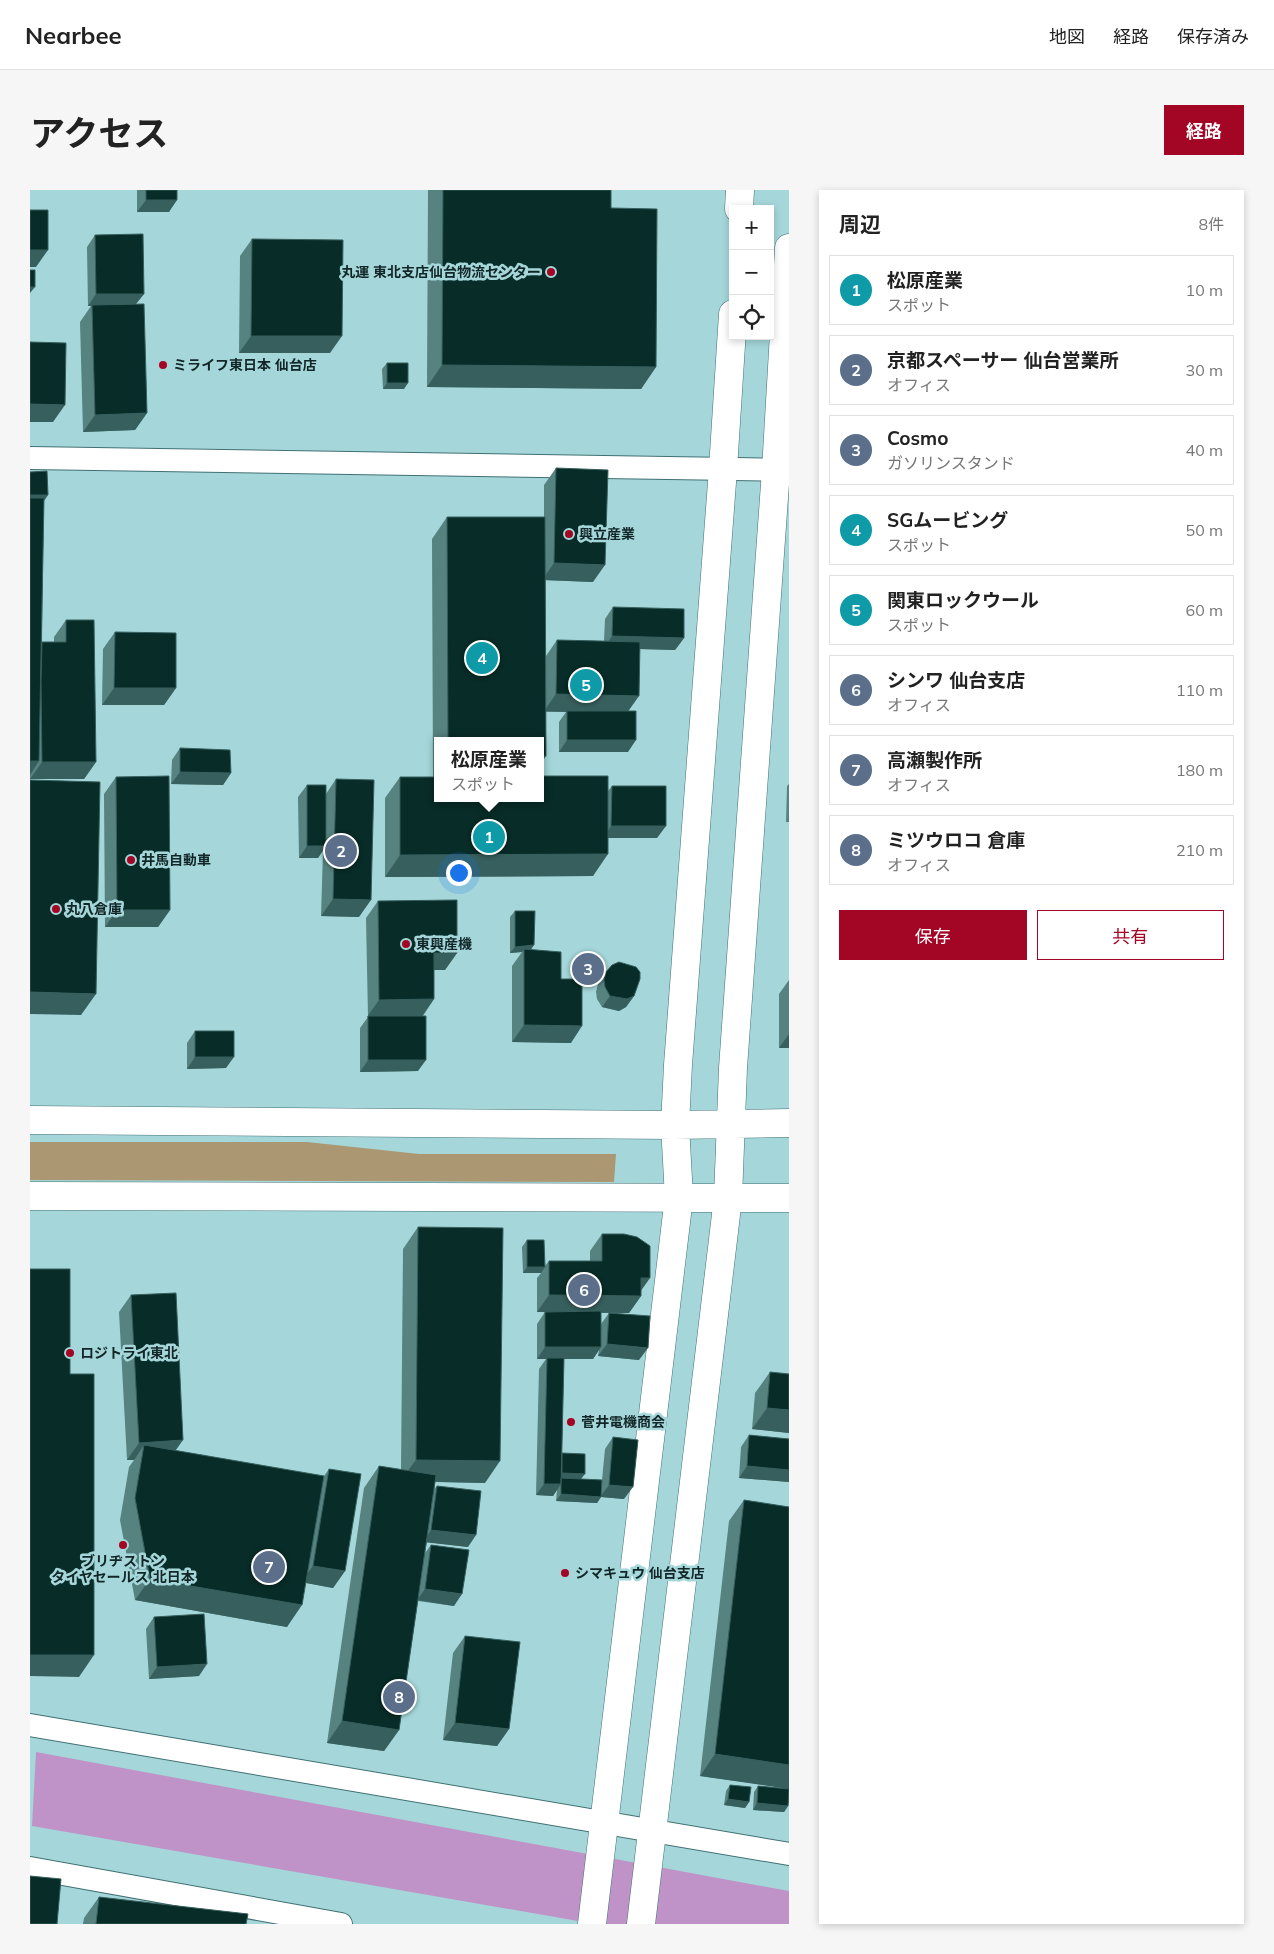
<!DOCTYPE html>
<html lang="ja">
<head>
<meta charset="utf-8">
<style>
  :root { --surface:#fff; --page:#f6f6f6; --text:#222; --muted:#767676; --line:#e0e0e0; --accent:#a30524 }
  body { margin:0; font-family:Mulish,"Noto Sans JP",sans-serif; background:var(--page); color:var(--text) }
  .controls { position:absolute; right:15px; top:15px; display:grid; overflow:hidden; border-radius:0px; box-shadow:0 2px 8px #0003 }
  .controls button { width:45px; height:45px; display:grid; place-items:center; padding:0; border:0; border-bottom:1px solid var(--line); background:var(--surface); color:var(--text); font:25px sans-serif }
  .you { position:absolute; left:428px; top:682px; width:18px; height:18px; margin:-12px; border:4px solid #fff; border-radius:50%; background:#1a73e8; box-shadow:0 0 0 8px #1a73e833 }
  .badge { display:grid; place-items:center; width:32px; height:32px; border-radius:50%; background:var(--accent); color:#fff; font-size:16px; font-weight:700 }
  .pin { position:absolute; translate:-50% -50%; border:2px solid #fff; box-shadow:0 1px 5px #0006 }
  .popup { position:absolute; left:404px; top:547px; width:110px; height:65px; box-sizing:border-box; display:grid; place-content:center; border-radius:0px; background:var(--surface); filter:drop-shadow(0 1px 4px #0005); font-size:16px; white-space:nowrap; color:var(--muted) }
  .popup b { font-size:19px; color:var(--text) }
  .popup::after { content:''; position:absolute; left:50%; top:100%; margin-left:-10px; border:10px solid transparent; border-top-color:var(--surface) }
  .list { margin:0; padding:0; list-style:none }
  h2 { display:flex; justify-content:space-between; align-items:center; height:65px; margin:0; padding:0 20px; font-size:21px }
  h2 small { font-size:16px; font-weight:400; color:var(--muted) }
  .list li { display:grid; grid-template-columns:32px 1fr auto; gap:15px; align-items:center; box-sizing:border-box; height:70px; margin:0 10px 10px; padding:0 10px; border:1px solid var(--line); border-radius:0px }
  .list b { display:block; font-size:19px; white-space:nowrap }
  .list p { margin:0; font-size:16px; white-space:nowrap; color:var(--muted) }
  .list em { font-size:16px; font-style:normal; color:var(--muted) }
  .actions { display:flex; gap:10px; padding:15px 20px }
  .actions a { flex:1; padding:11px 0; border:1px solid var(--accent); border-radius:0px; text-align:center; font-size:18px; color:var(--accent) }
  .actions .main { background:var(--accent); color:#fff }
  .icon { flex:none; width:28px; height:28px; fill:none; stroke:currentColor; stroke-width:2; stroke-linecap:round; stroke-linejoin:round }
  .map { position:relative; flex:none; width:759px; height:1734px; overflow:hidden; border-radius:0px }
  header { display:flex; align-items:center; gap:30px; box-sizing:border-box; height:70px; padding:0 25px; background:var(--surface); border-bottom:1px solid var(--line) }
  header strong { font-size:24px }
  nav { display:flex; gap:28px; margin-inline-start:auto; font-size:18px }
  .intro { display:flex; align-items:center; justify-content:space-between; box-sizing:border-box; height:120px; padding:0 30px }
  h1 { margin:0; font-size:35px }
  .button { padding:12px 22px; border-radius:0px; background:var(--accent); color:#fff; font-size:18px; font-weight:700 }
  main { display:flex; gap:30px; padding:0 30px }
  aside { flex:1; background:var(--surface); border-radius:0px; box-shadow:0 2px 8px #0003 }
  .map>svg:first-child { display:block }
</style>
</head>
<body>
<header>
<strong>Nearbee</strong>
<nav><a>地図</a><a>経路</a><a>保存済み</a></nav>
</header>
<div class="intro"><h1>アクセス</h1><a class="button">経路</a></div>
<main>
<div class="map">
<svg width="759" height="1734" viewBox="0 0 759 1734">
  <rect width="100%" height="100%" fill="#a5d7da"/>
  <path fill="#ac9773" d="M0,952h277l112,12h197l-2,28 -584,-2z"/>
  <path fill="#bf93c7" d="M6,1562l753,139v33h-194l-563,-98z"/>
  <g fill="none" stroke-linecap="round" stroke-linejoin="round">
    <defs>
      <path id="minor" d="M0,268l759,12
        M0,1535l759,129
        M0,1678l311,56"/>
      <path id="tertiary" d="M709,19l1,-19
        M0,930l645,5 114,-2
        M0,1006l759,2
        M562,1734l87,-727 -4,-72 3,-60 45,-596 10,-155
        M611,1734l87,-726 5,-130 43,-598 13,-222"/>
    </defs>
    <use href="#minor" stroke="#407073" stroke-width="24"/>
    <use href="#tertiary" stroke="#407073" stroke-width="29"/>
    <use href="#minor" stroke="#fff" stroke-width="22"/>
    <use href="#tertiary" stroke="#fff" stroke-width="28"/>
  </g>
  <path fill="#568280" d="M107,0h40l-8,22h-32z
    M398,0h183v18l45,159 -15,22 -214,-2z
    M65,45l49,59 -8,10 11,109 -12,17 -52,2 -3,-110 11,-16h-3l-1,-59z
    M222,49l78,114h-91l1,-97z
    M357,173l17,26h-21l-1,-20z
    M526,278l37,114 -48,-2 1,76 11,-16 47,1 1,-22 8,-12 71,31 -9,12 -35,-1 -12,62v41h-69v-30l7,-10h-20v44l-6,8v-23h-102v57l170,-7 4,-5 45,52h-49l-15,38 -208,1v-79l15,-21h33l-1,-238 15,-22h97v-32z
    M0,282l14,28 -2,142h12v-5l12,-17 30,142 -12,17h-54z
    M85,442l61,56 -12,17h-62l1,-56z
    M150,558l51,25 -8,12 -52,-1 1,-24z
    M86,587l54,133 -12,17h-53l-1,-133z
    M306,589l23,138 -38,-1 2,-66 -5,8h-19l-1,-61 9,-12 19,9z
    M759,594v38h-3l1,-36z
    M348,711l79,52 -12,17h-11v29l-11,17 -5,55 -58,1v-44l8,-11 -2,-99z
    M485,721l16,39 30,29 10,64 -59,-1v-76l10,-14 -12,1v-36z
    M576,782l28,24 -8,11 -7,4 -17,-4 -5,-8 -1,-7 2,-8z
    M759,790v68h-10v-54z
    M165,841l31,37 -39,1v-26z
    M388,1037l67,256 -50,-1 -1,7 3,-3 31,61 -41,-5 -2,11 6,-8 23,61 -36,-5 -19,129 -15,21 -57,-8 37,-255 15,-22 22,4 2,-221z
    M572,1044l39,57v5l-12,17h-28v11l8,-11 30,47 -41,-4 1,-6 -6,9h-29l-2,94 20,26 20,1 3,-31 8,-12 11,62 -23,-2 -4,6 -41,-2 1,-11 -4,6 -17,-1 3,-126 7,-10h-9v-35l8,-12h-8v-34l4,-5h-18l-1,-26 5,-7 18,26 4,-5h41v-10z
    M101,1105l45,156 148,25 5,-7 16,102 -12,17 -27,-5 -19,44 -152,-27 -15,-80 9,-53 5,-7h-7l-8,-148z
    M740,1182l19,61 -37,-4 3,-36z
    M719,1245l40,4v43l-50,-4 2,-31z
    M714,1310l45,7v293l-1,6 -4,6 -31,-2 1,-18 4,-6 29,2 -87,-12 29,-255z
    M124,1427l45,59 -50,3 -3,-50z
    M435,1446l44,93 -12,17 -54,-6 10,-87z
    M700,1595l19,17 -4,6 -21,-3 2,-14z
    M69,1707l147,27h-163l1,-6z"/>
  <path fill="#375f5d" d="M116,10h31l-8,12h-32z
    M0,60h18l-12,17h-6z
    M0,97h5l-5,6z
    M66,104h48l-9,11 -47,1z
    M221,146h91l-12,17h-91z
    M412,175l214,2 -15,22 -214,-2z
    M357,193h21l-4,6h-21z
    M0,214l35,1 -12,17h-23z
    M117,223l-12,17 -52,2 12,-17z
    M0,305h18l-8,12h-10z
    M524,373l51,2 -12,17 -51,-2z
    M582,446l72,2 -9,12 -71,-2z
    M84,498h62l-12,17h-62z
    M526,504l83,2 -12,17 -60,-2v1l-23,-1z
    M537,550h69l-8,12h-69z
    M510,566h6l-6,8z
    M0,571h9l-9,14z
    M12,572h54l-12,17h-54z
    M150,582l51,1 -8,12 -52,-1z
    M581,636h55l-9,12h-54z
    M277,656h19l-8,12h-19z
    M578,664l-15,22 -208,1 15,-22z
    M303,709l38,1 -12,17 -38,-1z
    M87,720h53l-12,17h-53z
    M504,755l-4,6 -6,-2 -2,3 -12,1 5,-6z
    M404,763h23l-12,17h-23z
    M0,802l66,2 -15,21 -51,-1z
    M580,806h24l-8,11 -7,4 -17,-4z
    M404,809l-12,17 -55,1 12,-17z
    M494,835l58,1 -11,17 -59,-1z
    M759,844v14h-10z
    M165,867h39l-8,11 -39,1z
    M338,870h58l-8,11 -58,1z
    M497,1077h18l-4,6h-18z
    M611,1088h9l-12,17z
    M519,1105l92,1 -12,17 -92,-1z
    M577,1154l41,4 -9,12 -41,-4z
    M515,1157h56l-8,12h-46v-1l-1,1h-9z
    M737,1218l22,2v23l-37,-4z
    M153,1250l-12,17 -27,-12 -10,15h-7l12,-17z
    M386,1270l84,1 -15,22 -85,-2z
    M717,1276l42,4v12l-50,-4z
    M531,1283l24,1 -5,6 -19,-1z
    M514,1294h17l-8,12 -17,-1z
    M579,1295l24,2 -9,12 -23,-2 -4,6 -41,-2 5,-7 39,3z
    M401,1340l45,5 -8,12 -45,-5z
    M283,1376l32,5 -12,17 -32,-6z
    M120,1389l152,26 -15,22 -152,-27z
    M395,1399l37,5 -8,12 -37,-6z
    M0,1465h64l-15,22 -49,-1z
    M177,1474l-8,12 -50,3 8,-12z
    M312,1531l57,9 -15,21 -57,-8z
    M425,1533l54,6 -12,17 -54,-6z
    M685,1564l74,11v24l-89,-13z
    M698,1609l21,3 -4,6 -21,-3z
    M727,1613l31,3 -4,6 -31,-2z"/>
  <path fill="#082c27" stroke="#375f5d" d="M116,0h31v10h-31z
    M413,0h168v18l46,1 -1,158 -214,-2z
    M0,20h18v40h-18z
    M113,44l1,60h-48l-1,-59z
    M222,49l91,1 -1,96h-91z
    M0,80h5v17h-5z
    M114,114l3,109 -52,2 -3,-110z
    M0,152l36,1 -1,62 -35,-1z
    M357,173h21v20h-21z
    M526,278l52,2 -3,95 -51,-2z
    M17,281l1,24h-18v-23z
    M0,308h14l-5,263h-9z
    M417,327h98l1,239h-6v-15h-92z
    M583,417l71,2v29l-72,-2z
    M36,430h28l2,142h-54l-1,-81 1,-39h24z
    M85,442l61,1v55h-62z
    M527,450l83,2 -1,54 -83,-2z
    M537,521h69v29h-69z
    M150,558l50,2 1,23 -51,-1z
    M139,586l1,134h-53l-1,-133z
    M510,586h68v78l-208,1v-78h38v21h102z
    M306,589l38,1 -3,120 -38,-1z
    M0,590l70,2 -4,212 -66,-2z
    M277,595h19v61h-19z
    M582,596h54v40h-55z
    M427,710v53h-23v46l-55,1 -1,-99z
    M485,721h20l-1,34 -19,2z
    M494,759l37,3v27h21v47l-58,-1z
    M589,772l17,5 4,5v7l-6,17 -7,3 -17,-3 -5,-9 -1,-7 2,-8 6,-7z
    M338,826h58v44h-58z
    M165,841h39v26h-39z
    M388,1037l85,1 -3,233 -84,-1z
    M572,1044h22l13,3 13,9v32h-9v18l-92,-1v-34h53z
    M497,1050h17l1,27h-18z
    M0,1079h40v105h24v281h-64z
    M146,1103l7,147 -44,3 -8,-148z
    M571,1121v36h-56v-35z
    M579,1123l41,3 -2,32 -41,-4z
    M517,1168h17l-3,126h-17z
    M740,1182l19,2v36l-22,-2z
    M719,1245l40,4v31l-42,-4z
    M583,1247l25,3 -5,47 -24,-2z
    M114,1255l180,31 -22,129 -152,-26 -15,-81z
    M532,1263l23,1v20l-23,-1z
    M349,1276l57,9 -37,255 -57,-9z
    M299,1279l32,5 -16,97 -32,-5z
    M531,1288l41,2 -1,17 -40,-3z
    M407,1296l44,5 -5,44 -45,-5z
    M714,1310l45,7v258l-74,-11z
    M401,1355l38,5 -7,44 -37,-5z
    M174,1424l3,50 -50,3 -3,-50z
    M435,1446l55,6 -11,87 -54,-6z
    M700,1595l21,2 -2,15 -21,-3z
    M728,1596l31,3 -1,17 -31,-3z
    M0,1686l31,3 -4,45h-27z
    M69,1707l149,17 -2,10h-150z"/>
  <g fill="#a30524" stroke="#a5d7da" stroke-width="2">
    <circle cx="521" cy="82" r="5"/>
    <circle cx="133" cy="175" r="5"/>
    <circle cx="539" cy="344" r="5"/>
    <circle cx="101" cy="670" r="5"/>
    <circle cx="26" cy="719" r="5"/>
    <circle cx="376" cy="754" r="5"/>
    <circle cx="40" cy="1163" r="5"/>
    <circle cx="541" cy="1232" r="5"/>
    <circle cx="93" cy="1355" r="5"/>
    <circle cx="535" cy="1383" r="5"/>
  </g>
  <g text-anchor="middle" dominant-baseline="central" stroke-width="5" stroke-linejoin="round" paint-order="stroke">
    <g font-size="14" font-weight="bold" fill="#122627" stroke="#a5d7da" text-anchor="start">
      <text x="511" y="82" text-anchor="end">丸運 東北支店仙台物流センター</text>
      <text x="143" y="175">ミライフ東日本 仙台店</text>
      <text x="549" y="344">興立産業</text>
      <text x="111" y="670">井馬自動車</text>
      <text x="36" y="719">丸八倉庫</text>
      <text x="386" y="754">東興産機</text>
      <text x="50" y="1163">ロジトライ東北</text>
      <text x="551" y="1232">菅井電機商会</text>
      <text x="93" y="1371" text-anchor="middle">ブリヂストン<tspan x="93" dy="16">タイヤセールス 北日本</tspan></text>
      <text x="545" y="1383">シマキュウ 仙台支店</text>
    </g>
  </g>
</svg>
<div class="controls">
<button>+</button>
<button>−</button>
<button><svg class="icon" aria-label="locate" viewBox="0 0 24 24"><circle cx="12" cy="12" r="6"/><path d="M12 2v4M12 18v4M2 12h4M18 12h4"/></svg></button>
</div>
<div class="you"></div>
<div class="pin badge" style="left:459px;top:647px;background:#0f9aa8">1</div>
<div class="popup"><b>松原産業</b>スポット</div>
<div class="pin badge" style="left:311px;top:661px;background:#5c6f8a">2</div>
<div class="pin badge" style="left:558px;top:779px;background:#5c6f8a">3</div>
<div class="pin badge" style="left:452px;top:468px;background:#0f9aa8">4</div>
<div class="pin badge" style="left:556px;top:495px;background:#0f9aa8">5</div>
<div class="pin badge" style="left:554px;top:1100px;background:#5c6f8a">6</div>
<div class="pin badge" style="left:239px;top:1377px;background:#5c6f8a">7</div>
<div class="pin badge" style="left:369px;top:1507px;background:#5c6f8a">8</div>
</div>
<aside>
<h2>周辺<small>8件</small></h2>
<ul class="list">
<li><span class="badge" style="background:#0f9aa8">1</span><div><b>松原産業</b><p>スポット</p></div><em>10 m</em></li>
<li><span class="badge" style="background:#5c6f8a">2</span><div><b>京都スペーサー 仙台営業所</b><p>オフィス</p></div><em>30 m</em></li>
<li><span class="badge" style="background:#5c6f8a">3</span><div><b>Cosmo</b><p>ガソリンスタンド</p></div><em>40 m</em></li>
<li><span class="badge" style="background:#0f9aa8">4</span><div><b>SGムービング</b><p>スポット</p></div><em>50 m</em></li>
<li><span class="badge" style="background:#0f9aa8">5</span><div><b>関東ロックウール</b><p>スポット</p></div><em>60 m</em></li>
<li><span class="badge" style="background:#5c6f8a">6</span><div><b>シンワ 仙台支店</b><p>オフィス</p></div><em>110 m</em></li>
<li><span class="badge" style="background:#5c6f8a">7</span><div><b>高瀬製作所</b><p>オフィス</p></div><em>180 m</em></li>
<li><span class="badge" style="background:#5c6f8a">8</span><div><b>ミツウロコ 倉庫</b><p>オフィス</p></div><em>210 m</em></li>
</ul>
<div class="actions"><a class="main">保存</a><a>共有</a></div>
</aside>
</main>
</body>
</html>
